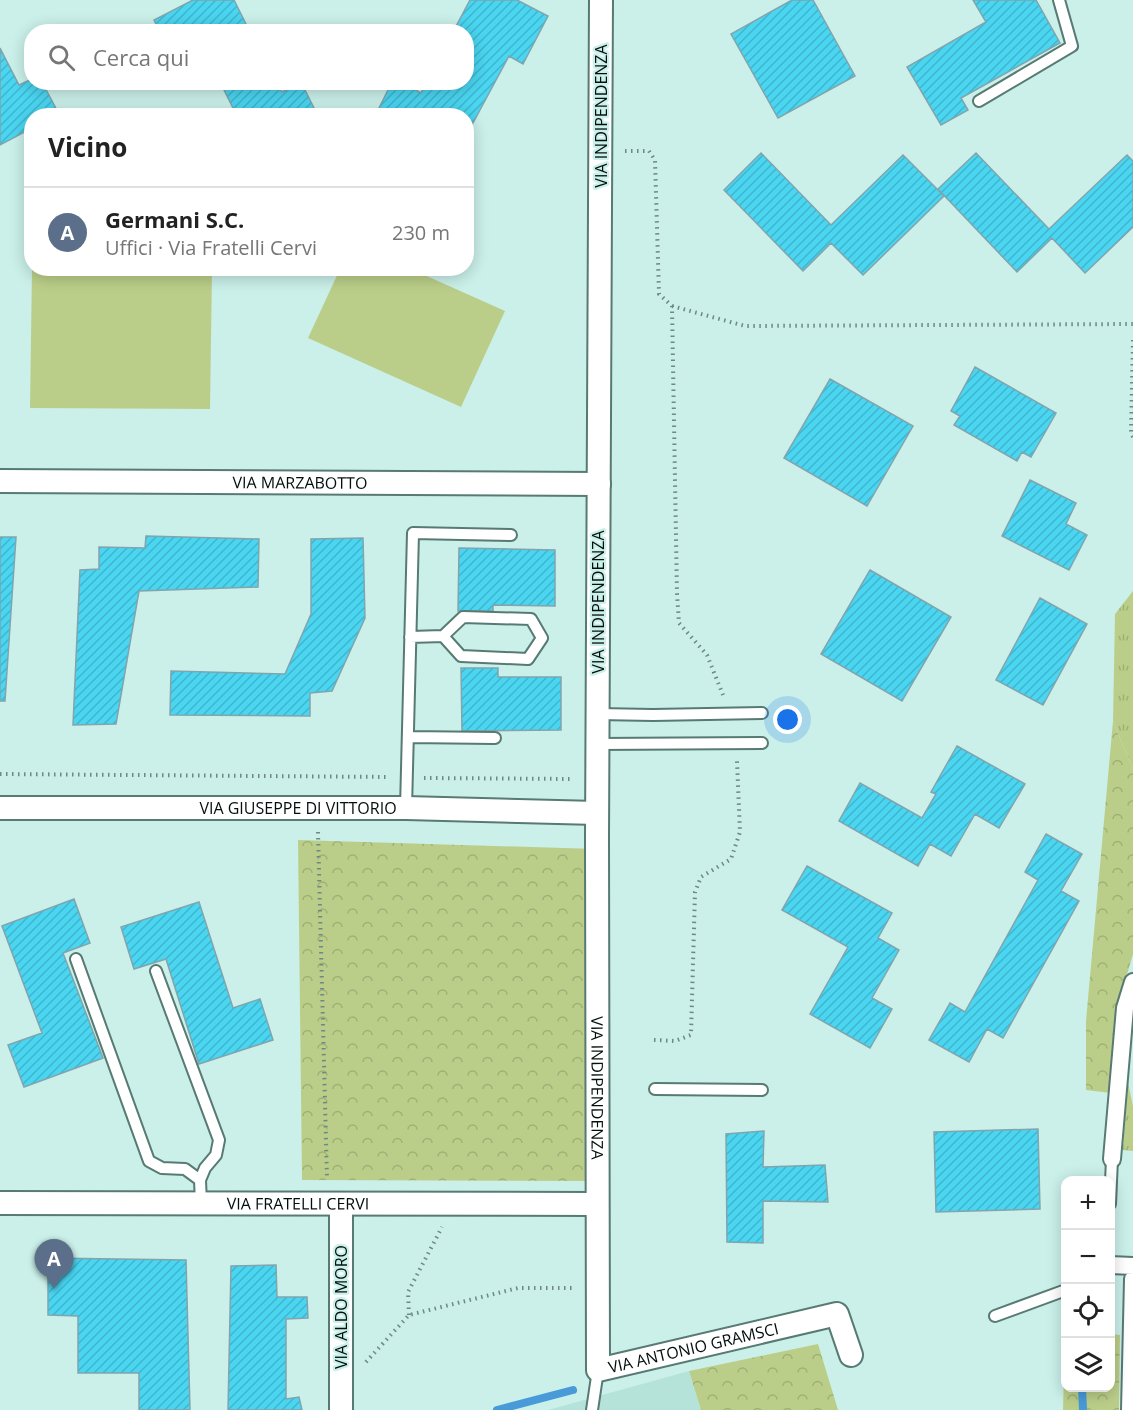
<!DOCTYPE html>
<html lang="it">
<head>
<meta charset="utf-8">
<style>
  :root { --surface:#fff; --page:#f6f6f6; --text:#222; --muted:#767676; --line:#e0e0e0; --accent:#b946a0 }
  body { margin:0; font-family:"Open Sans",sans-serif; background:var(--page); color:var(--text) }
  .controls { position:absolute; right:18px; bottom:18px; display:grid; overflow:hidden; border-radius:12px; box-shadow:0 3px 15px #0003 }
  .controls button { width:54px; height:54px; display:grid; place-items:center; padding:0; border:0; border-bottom:2px solid var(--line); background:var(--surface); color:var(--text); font:30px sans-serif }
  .you { position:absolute; left:788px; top:720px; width:21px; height:21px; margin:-15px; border:4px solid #fff; border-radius:50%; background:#1a73e8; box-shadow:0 0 0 9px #1a73e833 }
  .badge { display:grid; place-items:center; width:39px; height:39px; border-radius:50%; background:var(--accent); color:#fff; font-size:20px; font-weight:700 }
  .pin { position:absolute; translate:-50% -50px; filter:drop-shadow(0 2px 3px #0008) }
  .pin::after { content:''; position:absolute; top:32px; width:21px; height:18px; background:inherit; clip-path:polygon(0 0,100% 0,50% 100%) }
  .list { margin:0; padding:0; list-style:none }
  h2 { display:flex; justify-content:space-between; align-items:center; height:78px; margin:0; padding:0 24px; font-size:26px }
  h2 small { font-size:20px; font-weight:400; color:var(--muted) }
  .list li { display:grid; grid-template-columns:39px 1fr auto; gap:18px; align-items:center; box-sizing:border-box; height:90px; padding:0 24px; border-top:2px solid var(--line) }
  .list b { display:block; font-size:22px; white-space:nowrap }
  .list p { margin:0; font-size:20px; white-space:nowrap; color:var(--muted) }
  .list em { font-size:20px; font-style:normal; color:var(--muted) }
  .icon { flex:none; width:33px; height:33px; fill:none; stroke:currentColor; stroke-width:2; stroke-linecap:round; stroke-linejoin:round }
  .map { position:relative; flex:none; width:1133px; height:1410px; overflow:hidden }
  .search { position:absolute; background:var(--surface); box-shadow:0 3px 15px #0003; left:24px; top:24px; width:450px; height:66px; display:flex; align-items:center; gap:15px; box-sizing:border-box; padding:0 21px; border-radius:24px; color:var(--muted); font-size:22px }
  .panel { position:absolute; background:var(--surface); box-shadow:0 3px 15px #0003; left:24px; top:108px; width:450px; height:168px; border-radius:24px }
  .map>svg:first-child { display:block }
</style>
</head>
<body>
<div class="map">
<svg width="1133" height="1410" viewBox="0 0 1133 1410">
  <defs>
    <pattern id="grass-tufts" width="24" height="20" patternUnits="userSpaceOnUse" patternTransform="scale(1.5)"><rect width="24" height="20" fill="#bbce89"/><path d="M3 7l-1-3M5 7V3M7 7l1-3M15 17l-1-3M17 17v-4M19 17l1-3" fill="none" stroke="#9fb075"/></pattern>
    <pattern id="forest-crowns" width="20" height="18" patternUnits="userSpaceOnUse" patternTransform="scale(1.5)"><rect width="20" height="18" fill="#bbce89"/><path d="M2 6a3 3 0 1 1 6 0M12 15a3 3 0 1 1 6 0" fill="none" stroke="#9fb075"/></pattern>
    <pattern id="building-hatch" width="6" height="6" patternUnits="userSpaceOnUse" patternTransform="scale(1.5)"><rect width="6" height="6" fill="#4ad5f1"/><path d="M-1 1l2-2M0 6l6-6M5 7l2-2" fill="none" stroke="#3fb6cd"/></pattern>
  </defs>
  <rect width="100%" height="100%" fill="#caf0e9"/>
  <path fill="#b5e3da" d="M689,1371l12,39h-153z"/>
  <path fill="url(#grass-tufts)" d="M1133,591v179l-20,-49 2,-107z
    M1127,1078l6,28v45l-10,-1z"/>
  <path fill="url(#forest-crowns)" d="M1113,721l20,49v184l-7,24 -15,115 -25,-3v-69z
    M298,840l299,9v332l-295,-1z
    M1065,1333l1,55h44l1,-54 9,1 -1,75h-56z
    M818,1344l20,66h-137l-12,-39z"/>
  <path fill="#bbce89" d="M32,269h180l-2,140 -180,-1z
    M340,269h71l94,42 -44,96 -153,-69z"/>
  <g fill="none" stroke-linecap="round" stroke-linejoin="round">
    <path stroke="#499ad9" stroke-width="8" d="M1082,1388l1,22
      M497,1410l76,-20"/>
  </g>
  <path fill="url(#building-hatch)" stroke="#81a4ad" stroke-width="1.5" d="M193,0h41l16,32h-90l-6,-12z
    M470,0h47l31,16 -25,48 -14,-8 -43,80v-20h-91l17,-34h9l20,11 5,-11h40v-50h-13z
    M792,0h21l42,76 -77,42 -47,-84z
    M973,0h63l24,43 -99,55 7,12 -27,15 -34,-58 79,-45z
    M0,48l19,37 13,-6v3h10l17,32 -27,2v12l-32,17z
    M220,82h57l5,10 19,-10 17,34h-81z
    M761,153l70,72 72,-70 41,41 -81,79 -32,-32 -28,28 -79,-81z
    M976,153l73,76 78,-74 6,6v66l-48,46 -33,-35 -35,34 -79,-83z
    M975,367l81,46 -25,44 -9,-5 -5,9 -63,-36 6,-9 -9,-5z
    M830,379l83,47 -46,80 -83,-48z
    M1030,480l46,23 -10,21 21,11 -18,35 -67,-34z
    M146,536l113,3 -1,48 -119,4 -23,133 -43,1 7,-155 19,-1v-22l46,1z
    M0,537h16l-11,164h-5z
    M363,538l2,80 -33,73 -22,2v23l-140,-1 1,-44 114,3 26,-60v-75z
    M459,548l96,2v56l-62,-1v6h-35z
    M870,570l81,47 -49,84 -81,-47z
    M1040,598l47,26 -44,81 -47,-25z
    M461,668h37v9h63v53l-99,1z
    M957,746l68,38 -26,44 -24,-14 -24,42 -21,-12 -12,22 -79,-45 21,-38 62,35 14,-24 -5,-2z
    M1046,834l36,20 -21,37 18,10 -76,137 -16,-9 -18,33 -40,-22 21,-37 15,9 73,-132 -13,-8z
    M807,866l85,47 -14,25 21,12 -27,48 20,11 -22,39 -60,-34 38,-67 -66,-37z
    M74,899l16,44 -27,10 40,105 -79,29 -16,-42 34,-12 -40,-107z
    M199,902l34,106 27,-9 13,41 -74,24 -33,-105 -32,10 -13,-42z
    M1038,1129l2,80 -104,3 -2,-80z
    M764,1131l-1,36 62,-2 3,37 -65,-1v42l-36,-1 -1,-108z
    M48,1258l138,2 4,150h-51v-37h-61v-57l-30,-1z
    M276,1265l1,32h30l1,21 -22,1v80l13,-2 3,13h-74l3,-144z"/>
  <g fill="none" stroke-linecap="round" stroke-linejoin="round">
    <defs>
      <path id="service" d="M979,101l93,-55 -13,-46
        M410,637l33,-1 18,20 67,3 14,-21 -11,-19 -68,-2 -20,19
        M598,714l55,1 109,-2
        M408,737l87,1
        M597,744l165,-1
        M406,808l7,-275 98,2
        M76,959l73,202 13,7 23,1 15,11
        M156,971l63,169 -3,15 -11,13 -5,12 1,24
        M655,1089l107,1
        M1110,1204l2,-45
        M995,1316l71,-26
        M592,1410l6,-40"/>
      <path id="pedestrian" d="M1112,1159l13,-151 8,-26
        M1110,1265l23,1
        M1130,1410l3,-131"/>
      <g id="minor">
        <path id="s1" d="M601,0l-4,837 1,533 239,-56 14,41"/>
        <path id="s2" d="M0,481l599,3"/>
        <path id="s3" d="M0,808h406l191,5"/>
        <path id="s4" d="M0,1203l597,1"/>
        <path d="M341,1410v-206"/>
      </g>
    </defs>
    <use href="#service" stroke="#577a73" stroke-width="14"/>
    <use href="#pedestrian" stroke="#577a73" stroke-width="20"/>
    <use href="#minor" stroke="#577a73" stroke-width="26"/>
    <path stroke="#6e8883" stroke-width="4" stroke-dasharray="1.5 4.5" stroke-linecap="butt" d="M625,151h24l6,9 4,134 13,12 5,288 2,29 28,32 16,40
      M672,306l73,20 388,-2
      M1133,340l-2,93 2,4
      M0,774l390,3
      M424,778l149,1
      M318,832l9,347
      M654,1040l21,1 16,-6 4,-143 6,-15 30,-18 9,-27 -3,-71
      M409,1315l-1,-23 34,-65
      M366,1362l43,-47 109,-27h57"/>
    <use href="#service" stroke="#fff" stroke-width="10"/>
    <use href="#pedestrian" stroke="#fff" stroke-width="16"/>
    <use href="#minor" stroke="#fff" stroke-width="22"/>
  </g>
  <g text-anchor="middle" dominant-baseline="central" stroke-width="4.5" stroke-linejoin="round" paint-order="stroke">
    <g font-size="16" fill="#030f0d" stroke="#caf0e9">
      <text transform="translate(601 116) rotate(-90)">VIA INDIPENDENZA</text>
      <text stroke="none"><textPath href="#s2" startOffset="300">VIA MARZABOTTO</textPath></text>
      <text transform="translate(598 602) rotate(-90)">VIA INDIPENDENZA</text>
      <text stroke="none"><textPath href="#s3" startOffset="298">VIA GIUSEPPE DI VITTORIO</textPath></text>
      <text stroke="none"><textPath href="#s1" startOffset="1088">VIA INDIPENDENZA</textPath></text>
      <text stroke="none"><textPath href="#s4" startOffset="298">VIA FRATELLI CERVI</textPath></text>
      <text transform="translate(341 1307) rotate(-90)">VIA ALDO MORO</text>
      <text stroke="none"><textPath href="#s1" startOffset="1468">VIA ANTONIO GRAMSCI</textPath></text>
    </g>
  </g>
</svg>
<div class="controls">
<button>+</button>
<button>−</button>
<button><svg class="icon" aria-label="locate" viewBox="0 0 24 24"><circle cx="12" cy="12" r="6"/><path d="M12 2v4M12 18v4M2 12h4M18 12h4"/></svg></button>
<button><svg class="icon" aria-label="layers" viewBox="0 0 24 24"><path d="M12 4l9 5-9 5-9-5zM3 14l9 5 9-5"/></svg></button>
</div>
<div class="you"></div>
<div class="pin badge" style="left:54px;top:1289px;background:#5c6f8a">A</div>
<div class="search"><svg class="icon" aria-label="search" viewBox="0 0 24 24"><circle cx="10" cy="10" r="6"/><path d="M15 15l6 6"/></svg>Cerca qui</div>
<section class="panel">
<h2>Vicino<small></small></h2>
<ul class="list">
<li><span class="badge" style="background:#5c6f8a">A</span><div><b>Germani S.C.</b><p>Uffici · Via Fratelli Cervi</p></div><em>230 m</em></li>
</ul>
</section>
</div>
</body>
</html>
